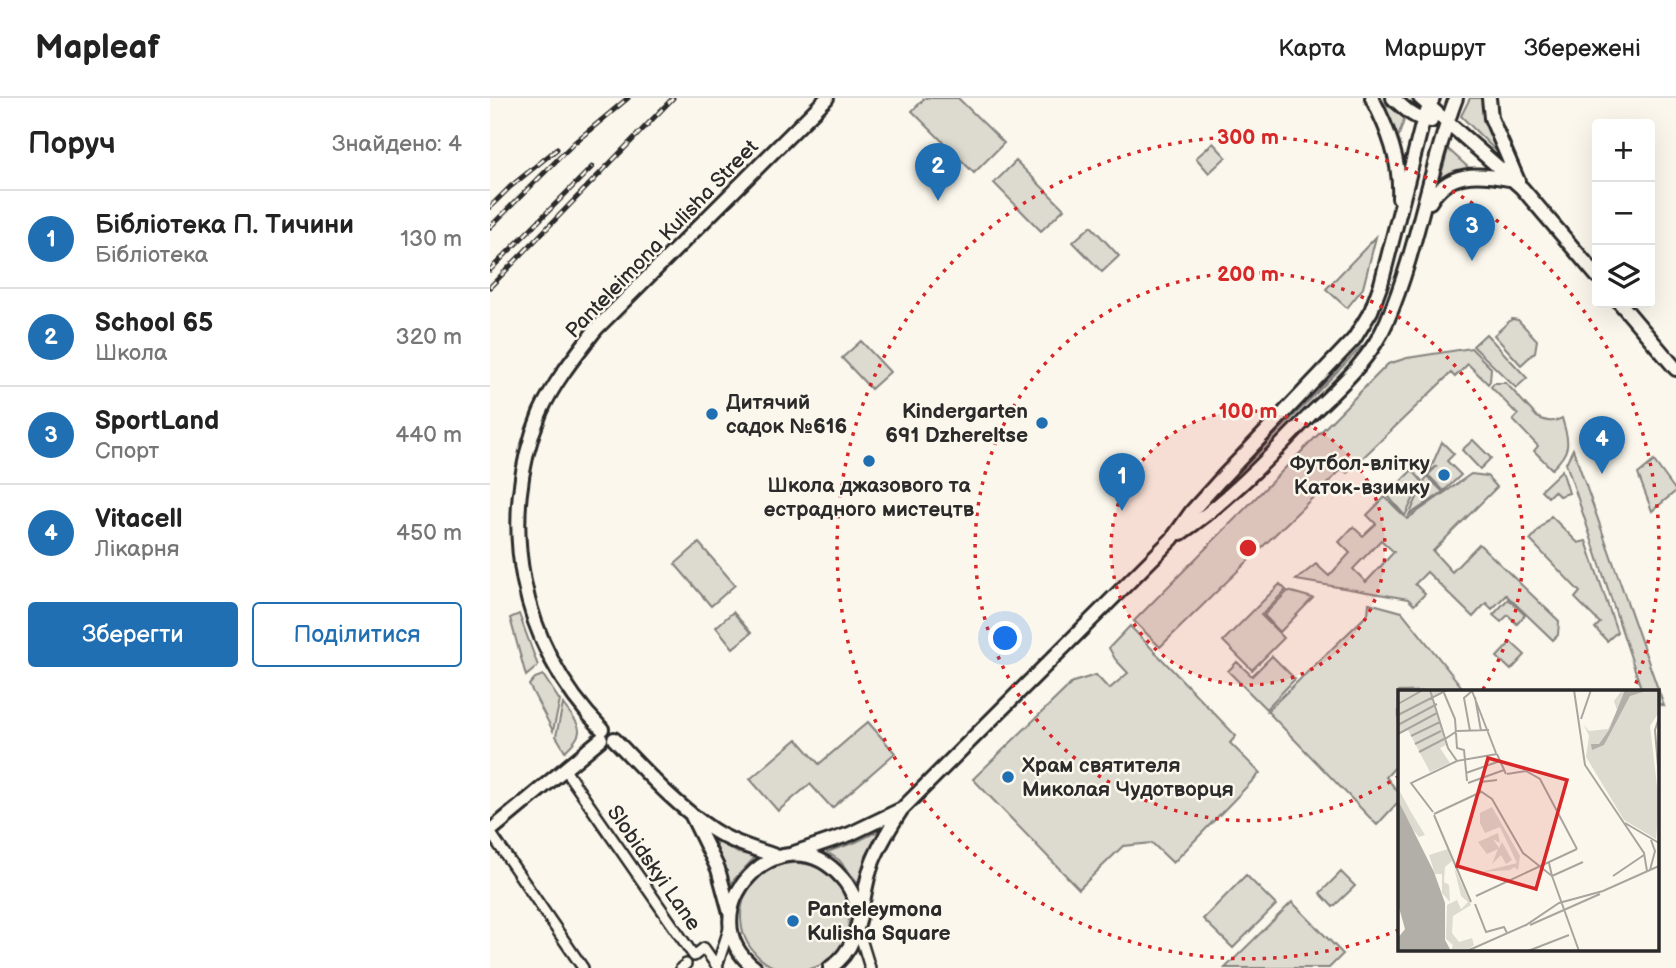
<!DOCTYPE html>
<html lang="uk">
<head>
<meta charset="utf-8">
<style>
  :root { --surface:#fff; --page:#f2f2f2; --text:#222; --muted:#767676; --line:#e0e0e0; --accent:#1f6fb2 }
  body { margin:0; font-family:"Balsamiq Sans",sans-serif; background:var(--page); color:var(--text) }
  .controls { position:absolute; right:21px; top:21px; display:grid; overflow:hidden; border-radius:7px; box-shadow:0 7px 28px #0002 }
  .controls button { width:63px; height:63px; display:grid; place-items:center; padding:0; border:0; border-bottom:2px solid var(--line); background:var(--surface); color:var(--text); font:35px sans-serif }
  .you { position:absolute; left:516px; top:541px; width:24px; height:24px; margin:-18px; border:5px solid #fff; border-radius:50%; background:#1a73e8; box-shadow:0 0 0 10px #1a73e833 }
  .badge { display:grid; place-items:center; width:46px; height:46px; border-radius:50%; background:var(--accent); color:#fff; font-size:23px; font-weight:700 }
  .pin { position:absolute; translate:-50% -58px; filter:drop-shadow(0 2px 4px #0008) }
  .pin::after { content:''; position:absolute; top:37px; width:24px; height:21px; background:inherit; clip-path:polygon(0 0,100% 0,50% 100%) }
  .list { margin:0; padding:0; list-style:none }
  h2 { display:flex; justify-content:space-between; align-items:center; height:91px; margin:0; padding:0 28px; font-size:30px }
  h2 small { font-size:23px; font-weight:400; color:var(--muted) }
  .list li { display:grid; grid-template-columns:46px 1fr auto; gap:21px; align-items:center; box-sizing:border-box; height:98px; padding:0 28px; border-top:2px solid var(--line) }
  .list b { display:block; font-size:26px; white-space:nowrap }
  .list p { margin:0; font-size:23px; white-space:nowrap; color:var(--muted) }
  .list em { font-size:23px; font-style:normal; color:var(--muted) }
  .actions { display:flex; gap:14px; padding:21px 28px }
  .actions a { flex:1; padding:16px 0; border:2px solid var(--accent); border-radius:7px; text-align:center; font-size:24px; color:var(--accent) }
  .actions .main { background:var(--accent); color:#fff }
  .icon { flex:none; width:38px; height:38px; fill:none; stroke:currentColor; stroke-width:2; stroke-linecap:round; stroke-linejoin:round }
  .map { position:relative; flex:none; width:1186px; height:870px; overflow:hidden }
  header { display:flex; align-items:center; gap:42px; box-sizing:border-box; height:98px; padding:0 35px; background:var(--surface); border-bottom:2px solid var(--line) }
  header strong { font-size:33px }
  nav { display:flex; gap:38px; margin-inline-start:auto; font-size:24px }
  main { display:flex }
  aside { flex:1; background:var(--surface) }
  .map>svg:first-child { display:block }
</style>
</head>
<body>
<header>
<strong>Mapleaf</strong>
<nav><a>Карта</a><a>Маршрут</a><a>Збережені</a></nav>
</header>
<main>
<aside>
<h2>Поруч<small>Знайдено: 4</small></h2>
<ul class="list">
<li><span class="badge">1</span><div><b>Бібліотека П. Тичини</b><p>Бібліотека</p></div><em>130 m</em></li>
<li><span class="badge">2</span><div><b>School 65</b><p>Школа</p></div><em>320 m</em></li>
<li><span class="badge">3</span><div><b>SportLand</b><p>Спорт</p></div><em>440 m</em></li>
<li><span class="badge">4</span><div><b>Vitacell</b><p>Лікарня</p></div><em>450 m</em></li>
</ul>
<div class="actions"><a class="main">Зберегти</a><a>Поділитися</a></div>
</aside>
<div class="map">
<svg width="1186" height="870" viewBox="0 0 1186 870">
  <rect width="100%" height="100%" fill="#fbf7ec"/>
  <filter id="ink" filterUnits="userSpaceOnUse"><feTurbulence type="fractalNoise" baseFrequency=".0143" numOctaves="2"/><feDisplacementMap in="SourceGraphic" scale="14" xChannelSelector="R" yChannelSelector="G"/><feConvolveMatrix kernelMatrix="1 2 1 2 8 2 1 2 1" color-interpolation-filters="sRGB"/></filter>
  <g filter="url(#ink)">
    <path fill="#dddad0" stroke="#84827e" stroke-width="2" fill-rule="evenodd" d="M435,0h33l46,45 -30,30 -62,-62z
      M980,0h15l1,20 10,33 -35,-35z
      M889,2l26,17 -9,27z
      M723,45l13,14 -17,16 -13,-15z
      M958,51l22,20 -23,5 -7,5z
      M526,63l48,48 -23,22 -47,-48z
      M601,128l28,30 -17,16 -29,-30z
      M886,139l-13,51 -16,20 -21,-19z
      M1022,221l6,1 19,20 -2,12 -14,13 -27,-30z
      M996,236l41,44 -11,10 -43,-42z
      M371,243l29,31 -19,17 -29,-31z
      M871,249l4,1 -12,16 -83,86 -52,44z
      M981,250l20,20 -1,13 -2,3 -20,-20 -13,13 -4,-4 -104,100 -5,-4 -182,178 -26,-26 254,-257 19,-6z
      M1004,285h12l31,34c10,5 16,6 25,1 7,25 10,32 -10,51l-18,-18 4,-5 -25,-26 5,-5 -27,-28z
      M983,342l18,18 -11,11 -18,-19z
      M952,344l12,12 -7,7 14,14 -17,16 -16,-16 9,-9 -8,6z
      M1083,351l91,257 -7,-3v-11l-15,-1 -76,-228z
      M1164,363l22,30 -24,20 -14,-37z
      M922,372l10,11 -17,35 -18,-21z
      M1072,372l7,23 -10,3 -5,-5 -6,6 -7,-7z
      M981,376l16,2 10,11 -64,64 19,21 27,-28 80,77 -1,14 -5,5 -47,-45 -14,14 -6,-6 -13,14 -46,-45 -12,12 10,10 -11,11 -6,-6 -112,-19 20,-16 13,12 21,-23 -11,-11 14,-15 10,9 13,-12 -9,-9 18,-18 22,22zM891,442l13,12 -28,30 -13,-13z
      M937,378l16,16 -34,23z
      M1061,418l27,27 8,-2 31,91 -10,9 -12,-13 5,-5 -25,-25 5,-6 -50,-52z
      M209,445l36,42 -24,21 -36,-42z
      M790,486l6,6 -25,25 23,23 -32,32 -29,-29z
      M798,493l25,7 -33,34 -16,-17z
      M1018,501l17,16 -8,9 -9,-9 -7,7 -8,-7z
      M879,505l33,9 63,79 -66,1v71l-13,14 13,16v8l-22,24 -110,-114 101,-97z
      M243,514l18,21 -18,15 -17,-21z
      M29,516l19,52 -12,10 -16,-58z
      M640,528l106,110 -6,7 30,30 -87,90 -21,-20 -29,3 -44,43 -106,-110 100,-97 23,-7 13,14 19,-16 -13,-14 -6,-11z
      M1021,544l14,13 -14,15 -14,-13z
      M782,558l23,23 -29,30 -38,-38 9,-9 15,14z
      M53,577l17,26 -7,30 -24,-46 6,-7z
      M73,606c15,21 26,26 2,47l-9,-15z
      M378,624l27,31 -63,55 -22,-24 -32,27 -28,-32 47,-40 22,25z
      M392,731l-16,27 -8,27 -19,-23 -12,-8 29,-10z
      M224,741l24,14 18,3 -26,28z
      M251 819a54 54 0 1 1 108 0a54 54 0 1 1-108 0Z
      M851,774l14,14 -22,21 -13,-14z
      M756,777l30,30 -43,43 -30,-29z
      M802,804l51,52 -14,14h-104z"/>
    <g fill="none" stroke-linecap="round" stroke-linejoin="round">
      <defs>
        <path id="street" d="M75,672l129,186 10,-8 14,20
          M0,734l93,136
          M368,831l12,39
          M227,868l13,-40
          M191,870l5,-4"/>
        <path id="secondary" d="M882,0c16,31 29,64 27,100
          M903,0c11,10 22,22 38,23
          M930,0l102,90 75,88
          M999,0l2,20 27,63
          M940,104c18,-31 47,-29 79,-23
          M1130,205l56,66
          M691,435c49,-33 88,-76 129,-118 29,-28 61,-56 77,-94 31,-72 41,-150 69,-223
          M112,631c-82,-83 -106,-208 -62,-316 14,-31 35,-57 56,-84l231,-231
          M124,641c31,32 62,67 99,91 20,13 43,19 65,27
          M202,718l26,53 12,44
          M0,733l111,-92
          M304,755l56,-19 50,-24
          M265,870c-71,-54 27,-161 87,-90 9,9 13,22 18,34
          M340,870c35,-24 29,-69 42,-104 7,-19 18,-36 29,-54l271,-271 20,-28 28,-31 134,-141 17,-28 10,-27 42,-163 10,-23"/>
      </defs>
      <use href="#street" stroke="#2b2b2b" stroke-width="14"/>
      <use href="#secondary" stroke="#2b2b2b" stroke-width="18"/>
      <use href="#street" stroke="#fbf7ec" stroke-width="9"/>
      <use href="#secondary" stroke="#fbf7ec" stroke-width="12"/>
      <defs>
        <path id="rail" d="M0,109l20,-20 47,-38
          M0,129l84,-84 54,-45
          M0,172l102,-103
          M0,189l183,-189"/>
      </defs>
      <use href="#rail" stroke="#2b2b2b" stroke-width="5"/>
      <use href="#rail" stroke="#fbf7ec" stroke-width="2.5" stroke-dasharray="8" stroke-linecap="butt"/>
    </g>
  </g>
  <circle cx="758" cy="450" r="137" fill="#d62828" fill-opacity=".12"/>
  <g fill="none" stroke="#d62828" stroke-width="3.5" stroke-dasharray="3.5 7">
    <circle cx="758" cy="450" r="137"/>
    <path d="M909 678A274 274 0 1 1 992 593"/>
    <path d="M909 832A411 411 0 1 1 1144 591"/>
  </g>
  <g fill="#1f6fb2" stroke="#fbf7ec" stroke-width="2.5">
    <circle cx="222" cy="316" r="7"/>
    <circle cx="552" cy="325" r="7"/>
    <circle cx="379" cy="363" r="7"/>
    <circle cx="954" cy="377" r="7"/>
    <circle cx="518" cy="679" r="7"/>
    <circle cx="303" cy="823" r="7"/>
  </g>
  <g text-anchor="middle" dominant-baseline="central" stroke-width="5" stroke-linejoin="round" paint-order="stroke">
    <g font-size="21" fill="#2b2b2b" stroke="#fbf7ec">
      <text transform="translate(172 141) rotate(-46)">Panteleimona Kulisha Street</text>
      <text transform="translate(164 770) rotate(55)">Slobidskyi Lane</text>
    </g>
    <g font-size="21" font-weight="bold" fill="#2b2b2b" stroke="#fbf7ec" text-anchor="start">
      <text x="236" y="304">Дитячий<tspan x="236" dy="24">садок №616</tspan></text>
      <text x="538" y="313" text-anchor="end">Kindergarten<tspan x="538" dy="24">691 Dzhereltse</tspan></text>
      <text x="940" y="365" text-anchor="end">Футбол-влітку<tspan x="940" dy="24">Каток-взимку</tspan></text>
      <text x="379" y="387" text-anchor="middle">Школа джазового та<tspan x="379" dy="24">естрадного мистецтв</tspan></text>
      <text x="532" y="667">Храм святителя<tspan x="532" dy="24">Миколая Чудотворця</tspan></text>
      <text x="317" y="811">Panteleymona<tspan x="317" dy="24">Kulisha Square</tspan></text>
    </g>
  </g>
  <g transform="translate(908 592)">
    <rect width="261" height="261" fill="#fbf7ec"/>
    <path d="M0,0h47l-13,6 14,49 -6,3 10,15 -20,9 -22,-42 -10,5zM224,0h37v22l-9,14 9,77 -3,36 -32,-19 -38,-63 3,-21 -5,-11 5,6 19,-2 9,-19 -3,-9zM0,98l13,24 14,23 -6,2 -9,-11 -12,-26zM94,117l28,49 -2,14 -4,-3 -4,3 -29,2 36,-9 -17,-36 -15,6 -5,-10v-10zM100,143l2,10 -7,-4 6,9 3,-6 10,18 -6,4 -5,-9 -9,9 6,-15 -11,5 -9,-12zM50,159l4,12 -7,6 -1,15 5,3 1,17 -8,-9v-19h-7l-6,-19zM56,177l17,38 -18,11 -1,17 7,9 13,-4 2,7 -8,6h-15l2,-6 -7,-6 1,-34 10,-5 4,9 7,-7 -7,-6z" fill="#dddad0"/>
    <path d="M227,0h24l-19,6 -26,49 -12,5 -1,-6h8l10,-14zM0,110l36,72 11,31v37l6,11h-53v-13l7,-9 -7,-25z" fill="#b1afa7"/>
    <path fill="none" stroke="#a8a59f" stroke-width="2" d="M32,0l18,58 9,13 40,-7M176,0l11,75 59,88 3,18M74,1l24,62M46,3l11,26 2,29 7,2 3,31M77,7l6,34M0,14l25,-14M0,25l49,-25M261,28l-4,12 4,48M183,29l10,-29M0,35l39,-21M72,41l-6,-33 8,-7M0,44l39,-21M13,46l29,-14M47,49l12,-8 32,-1M17,54l26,-13M21,62l25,-13M99,64l9,20M68,83l34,-12M109,84l19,-3 14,8 37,70M99,90l-16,2 -2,8 13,9 31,54 29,23 27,75M70,93l36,-13M35,122l-22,-29 46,-22M36,124l47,-22M36,125l37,87M227,133l34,20M151,173l3,13 31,-14M252,180l5,-19 -4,-11M215,186l31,-21M78,206l101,-47M77,214l11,28 18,-5 3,6M132,235l70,-31M69,261l59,-26 33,-22 44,-12 56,-25M130,261l41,-16"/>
    <path fill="#d62828" fill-opacity="0.15" stroke="#d62828" stroke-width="3.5" d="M90,68l79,22 -31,109 -79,-23z"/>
    <rect width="261" height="261" fill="none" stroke="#2b2b2b" stroke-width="3.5"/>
  </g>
  <circle cx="758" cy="450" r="10" fill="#d62828" stroke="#fbf7ec" stroke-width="3.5"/>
  <g font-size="21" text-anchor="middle" font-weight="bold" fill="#d62828" stroke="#fbf7ec" stroke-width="5" stroke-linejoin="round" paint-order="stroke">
    <text x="758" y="46">300 m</text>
    <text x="758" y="183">200 m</text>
    <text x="758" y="320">100 m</text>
  </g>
</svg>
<div class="controls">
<button>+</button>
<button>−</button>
<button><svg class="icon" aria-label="layers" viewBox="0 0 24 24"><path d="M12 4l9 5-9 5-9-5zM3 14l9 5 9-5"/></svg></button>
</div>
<div class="you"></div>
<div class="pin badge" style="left:632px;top:413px">1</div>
<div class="pin badge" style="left:448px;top:103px">2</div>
<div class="pin badge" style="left:982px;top:163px">3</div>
<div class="pin badge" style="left:1112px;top:376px">4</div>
</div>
</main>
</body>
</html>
